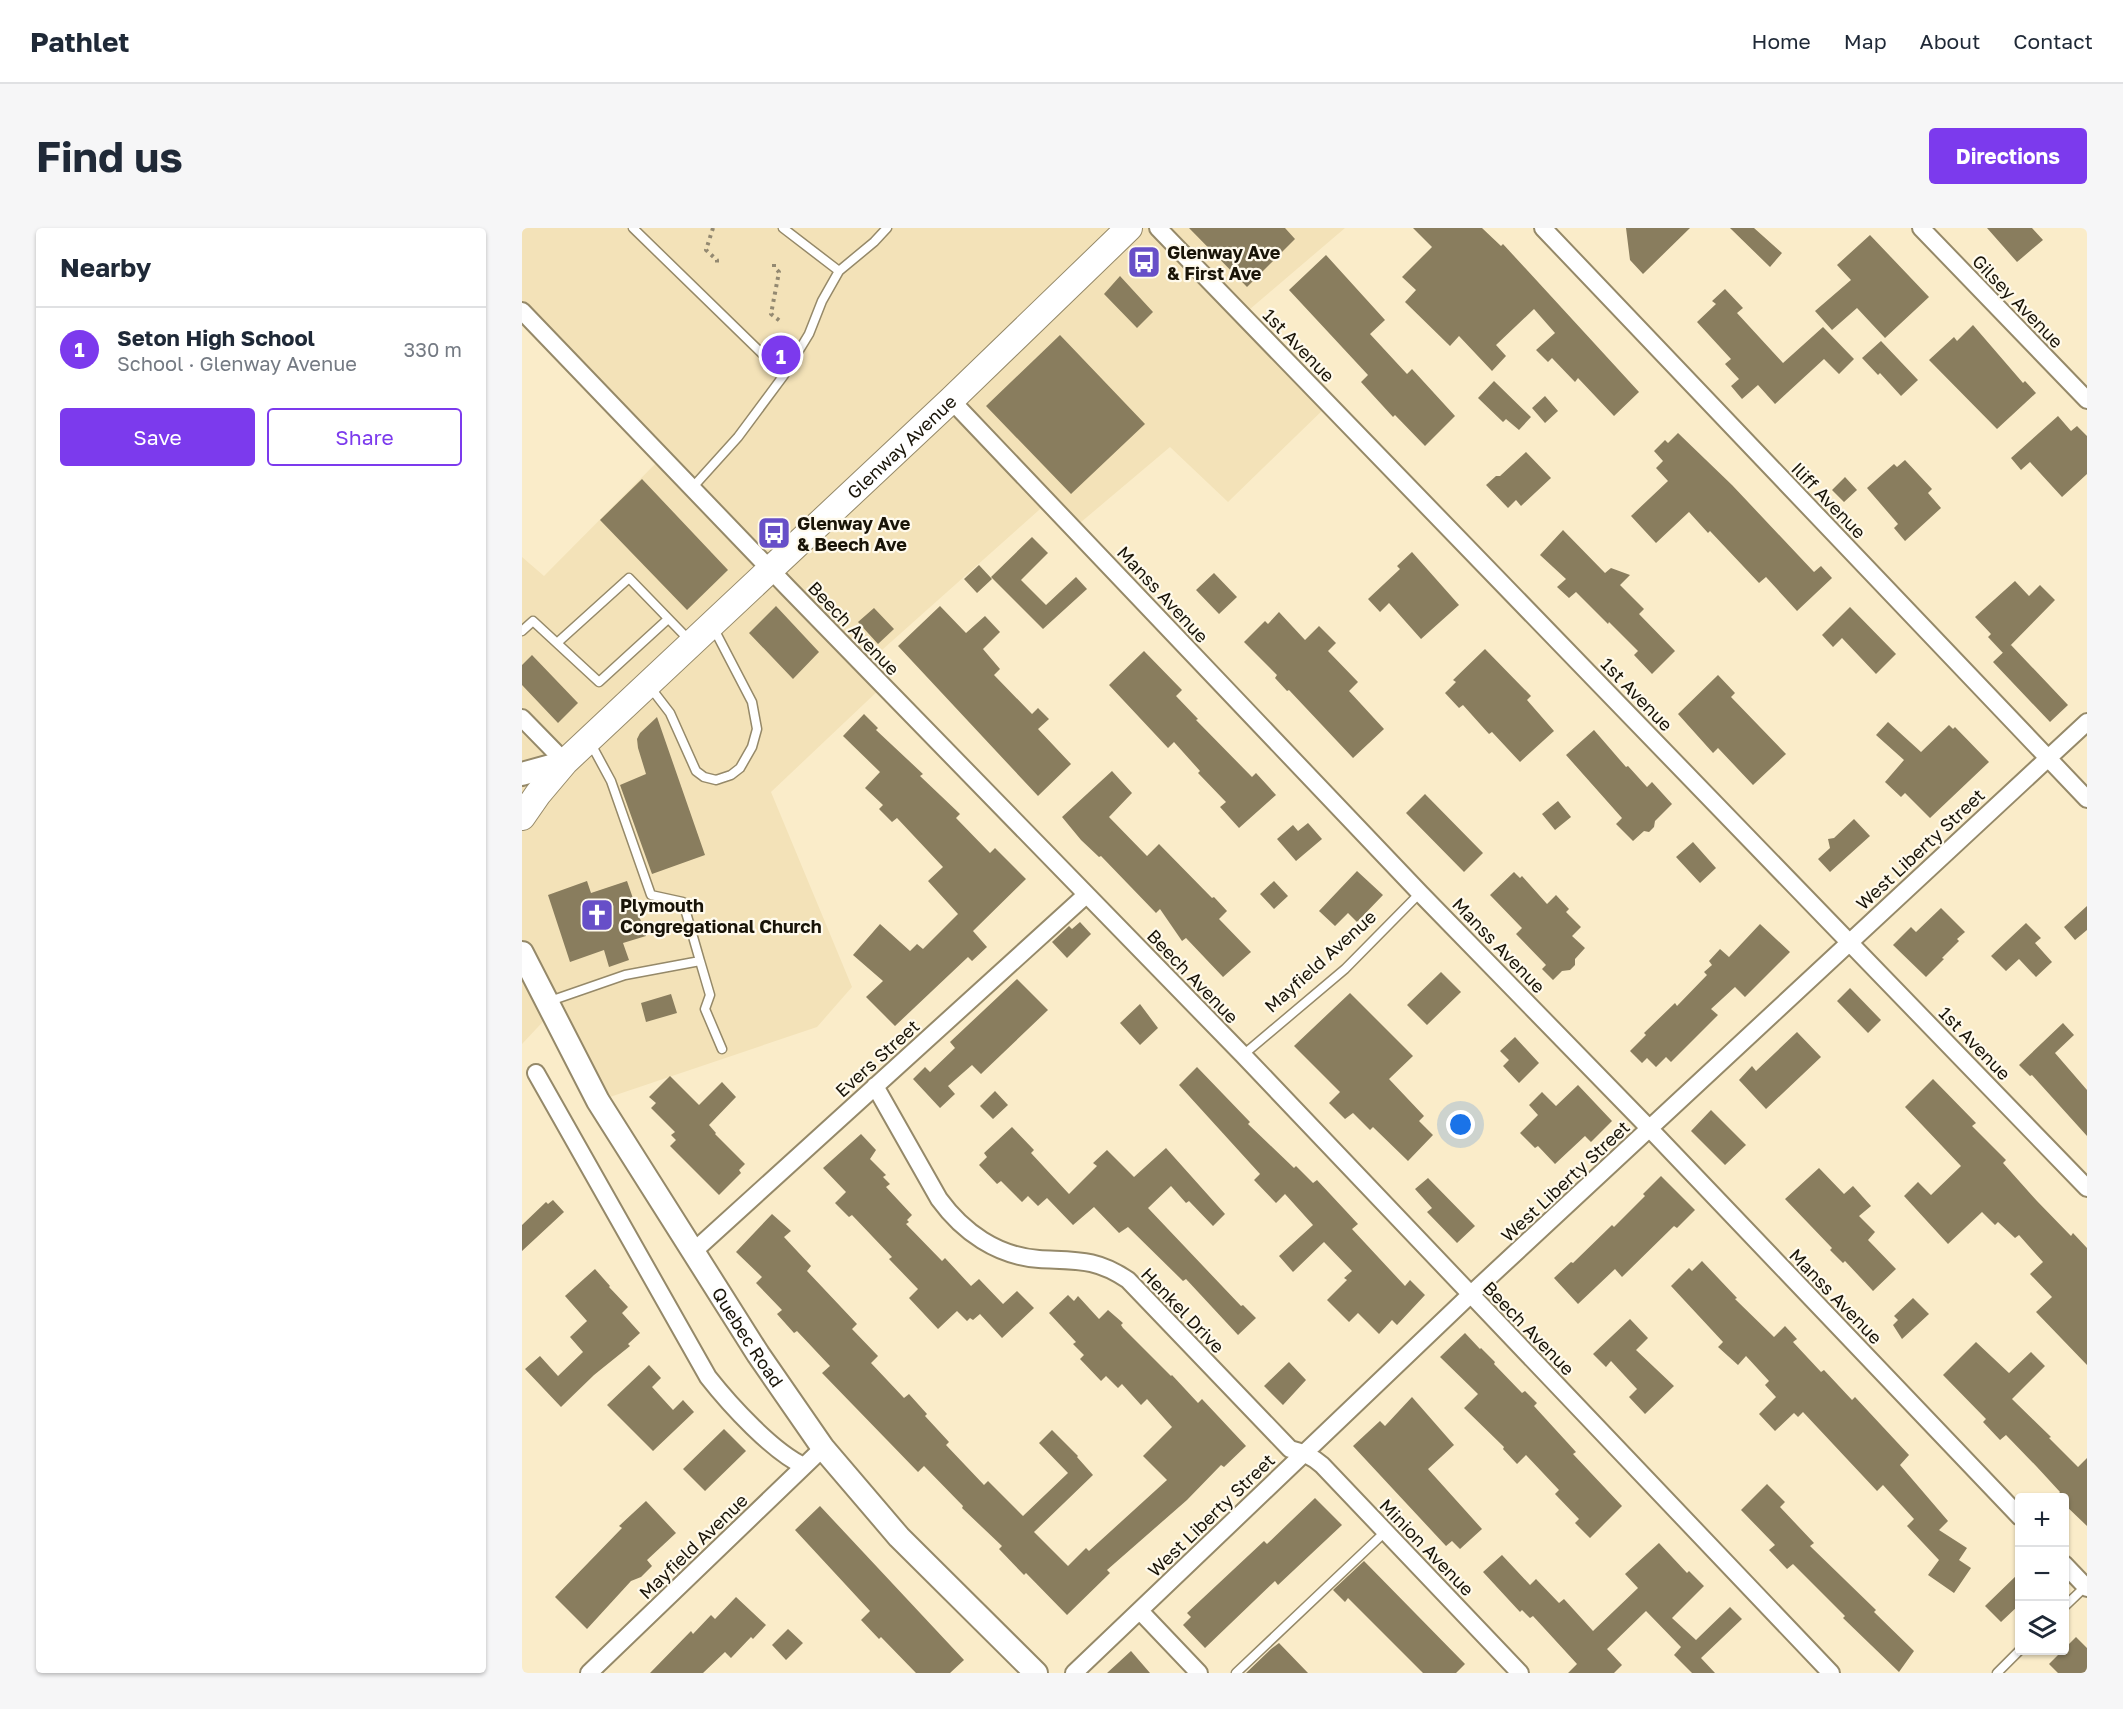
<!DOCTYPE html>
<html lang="en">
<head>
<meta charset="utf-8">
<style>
  :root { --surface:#fff; --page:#f6f6f7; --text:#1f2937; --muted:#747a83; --line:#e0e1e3; --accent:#7c3aed }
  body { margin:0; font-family:"Golos Text",sans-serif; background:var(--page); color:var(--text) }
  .controls { position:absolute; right:18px; bottom:18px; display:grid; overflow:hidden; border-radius:6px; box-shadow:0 2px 4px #0004 }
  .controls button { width:54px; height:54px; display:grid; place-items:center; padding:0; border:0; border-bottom:2px solid var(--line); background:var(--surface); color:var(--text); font:30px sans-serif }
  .you { position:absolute; left:939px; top:897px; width:21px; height:21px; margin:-15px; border:4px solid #fff; border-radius:50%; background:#1a73e8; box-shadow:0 0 0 9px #1a73e833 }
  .badge { display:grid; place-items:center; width:39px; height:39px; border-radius:50%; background:var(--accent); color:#fff; font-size:20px; font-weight:700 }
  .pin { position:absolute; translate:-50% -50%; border:3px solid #fff; box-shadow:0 2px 6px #0006 }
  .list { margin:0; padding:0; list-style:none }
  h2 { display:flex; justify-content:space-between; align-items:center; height:78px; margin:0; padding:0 24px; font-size:26px }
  h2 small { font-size:20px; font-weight:400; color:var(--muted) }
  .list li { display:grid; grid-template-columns:39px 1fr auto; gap:18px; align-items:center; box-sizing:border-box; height:84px; padding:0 24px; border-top:2px solid var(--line) }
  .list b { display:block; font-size:22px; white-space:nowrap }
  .list p { margin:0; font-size:20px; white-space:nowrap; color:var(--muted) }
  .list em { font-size:20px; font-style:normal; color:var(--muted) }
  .actions { display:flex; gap:12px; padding:18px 24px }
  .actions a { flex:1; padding:14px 0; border:2px solid var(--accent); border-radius:6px; text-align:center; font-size:21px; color:var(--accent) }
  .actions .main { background:var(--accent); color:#fff }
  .icon { flex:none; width:33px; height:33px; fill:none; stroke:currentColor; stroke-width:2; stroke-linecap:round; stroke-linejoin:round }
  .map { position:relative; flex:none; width:1565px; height:1445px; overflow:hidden; border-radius:6px }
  header { display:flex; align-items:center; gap:36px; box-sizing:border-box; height:84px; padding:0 30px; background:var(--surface); border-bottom:2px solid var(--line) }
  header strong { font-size:28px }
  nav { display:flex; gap:33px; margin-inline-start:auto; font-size:21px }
  .intro { display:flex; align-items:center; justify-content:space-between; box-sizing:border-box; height:144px; padding:0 36px }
  h1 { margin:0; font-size:42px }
  .button { padding:15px 27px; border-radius:6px; background:var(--accent); color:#fff; font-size:21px; font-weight:700 }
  main { display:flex; gap:36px; padding:0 36px }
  aside { flex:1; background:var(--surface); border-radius:6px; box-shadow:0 2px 4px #0004 }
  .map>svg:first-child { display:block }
</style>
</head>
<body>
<header>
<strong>Pathlet</strong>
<nav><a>Home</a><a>Map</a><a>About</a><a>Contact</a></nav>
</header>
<div class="intro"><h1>Find us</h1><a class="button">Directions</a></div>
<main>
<aside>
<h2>Nearby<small></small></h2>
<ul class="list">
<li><span class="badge">1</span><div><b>Seton High School</b><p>School · Glenway Avenue</p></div><em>330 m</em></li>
</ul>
<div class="actions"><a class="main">Save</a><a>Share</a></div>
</aside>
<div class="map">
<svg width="1565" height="1445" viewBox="0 0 1565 1445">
  <rect width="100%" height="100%" fill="#faecc9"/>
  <path fill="#f3e2b8" d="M0,0h823l-102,87 86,89 -101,98 -58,-55 -96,81 -26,-26 -184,164 19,20 -112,106 81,195 -35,40 -219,74 -46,-89 -30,32v-487l22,19 118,-119 -140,-146z"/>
  <path fill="#897d5e" d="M667,0h96l10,11 -48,48z
    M891,0h69l19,18 2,-2 136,148 -25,24 -36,-38 -3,4 -23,-24 -4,4 -12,-12 19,-17 -21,-24 -38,36 10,11 -14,15 -33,-35 -9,10 -45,-44 11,-12 -14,-13 30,-30z
    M1104,0h64l-47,46 -13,-14z
    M1208,0h24l28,25 -12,14z
    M1465,0h45l11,12 -26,22z
    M1348,7l59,62 -44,41 -28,-30 -25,22 -17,-19 36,-31 -14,-15z
    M804,27l59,65 -15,14 37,40 5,-5 43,47 -30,30 -30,-31 -2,2 -32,-35 7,-7 -79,-85z
    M598,48l33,36 -16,16 -33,-34z
    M1203,61l18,19 -6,5 46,50 40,-36 31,32 -15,15 -15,-15 -49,45 -17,-19 -16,14 -11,-13 8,-7 -14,-15 6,-5 -34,-37 19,-18 -4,-3z
    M1451,97l50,58 2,-2 11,12 -39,36 -68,-69 25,-23 3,4z
    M538,107l85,89 -74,70 -85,-88z
    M1359,113l37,39 -17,16 -21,-23 -2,2 -16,-17z
    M972,153l37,36 -12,13 -13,-11 -3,3 -25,-24z
    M1023,168l13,15 -13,12 -13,-15z
    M1536,188l13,15 6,-5 10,10v38l-25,23 -32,-35 -9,8 -10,-12z
    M1156,205l54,52 82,87 7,-6 11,12 -35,33 -31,-34 -7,6 -49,-52 -2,2 -19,-21 -33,31 -25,-27 37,-35 -12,-13 7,-7 -9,-10 11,-11 3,3z
    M1004,224l25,26 -30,28 -5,-6 -8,8 -22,-23 10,-9h4z
    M1383,232l27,29 -4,4 13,15 -36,33 -11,-13 4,-4 -31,-36 27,-24 3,3z
    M1323,249l12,13 -13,12 -12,-12z
    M120,251l86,91 -41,40 -87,-90z
    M1041,302l42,43 6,-5 19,7 -10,10 24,24 -5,5 36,37 -23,23 -18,-19 4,-4 -29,-29 -1,2 -32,-32 -7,6 -12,-11 9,-8 -26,-24z
    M510,309l16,16 -27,27 25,25 30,-28 11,12 -44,40 -52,-52z
    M890,324l47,53 -38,34 -32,-36 -9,9 -12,-13 32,-30 -3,-3z
    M457,337l13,14 -15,14 -13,-14z
    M692,345l23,24 -18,17 -23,-24z
    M1493,353l14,15 11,-11 15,15 -52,53 -15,-16 3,-3 -16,-17z
    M254,378l43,46 -26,27 -44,-46z
    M418,378l26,27 19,-17 15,16 -17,17 17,20 -6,6 38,39 6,-6 11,11 -11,10 33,35 -33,32 -140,-150z
    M1328,379l46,47 -20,20 -34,-36 -9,9 -11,-12z
    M352,380l20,21 -16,15 -20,-22z
    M757,384l26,28 14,-14 17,17 -8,8 30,31 -9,9 35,38 -31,29 -64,-68 -2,1 -12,-13 2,-3 -33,-33 21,-21 3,3z
    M1489,417l57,60 -18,17 -57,-60z
    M963,421l46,47 -4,4 27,31 -34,31 -28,-30 -3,2 -26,-29 -4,3 -14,-15 11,-11 -3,-2z
    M622,423l38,39 -6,6 22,23 -2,1 56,57 4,-4 20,22 -37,33 -19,-21 6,-5 -28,-29 2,-2 -26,-29 -6,6 -59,-63z
    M10,427l46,48 -20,20 -36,-38v-20z
    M1196,447l17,18 -4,4 55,57 -33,31 -35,-37 -5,5 -35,-39z
    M342,486l14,14 -2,2 47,44 -3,2 40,38 -4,4 34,35 5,-5 31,31 -53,52 14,16 -15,14 -4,-4 -73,69 -29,-29 17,-16 -30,-26 27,-31 30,27 7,-7 6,5 35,-35 -30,-33 15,-14 -46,-49 -5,4 -13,-13 4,-4 -18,-17 15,-16 -37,-36z
    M135,489l48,138 -53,19 -32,-89 26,-11 -8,-26 -1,-9 3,-6z
    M1366,494l33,30 28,-27 4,4 2,-2 34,35 -59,56 -25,-25 -4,4 -16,-15 19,-22 -28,-25z
    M1072,502l32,37 2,-1 19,21 5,-5 20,22 -17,17 -1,6 -5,5 -5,-1 -11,10 -17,-17 6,-6 -56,-63z
    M590,543l20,22 -23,24 38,39 12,-12 53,54 2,-1 13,14 -8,8 32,33 -28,25 -37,-39 -4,3 -22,-32 -4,4 -55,-57 -2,1 -18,-17 -19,-23z
    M903,566l58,59 -19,19 -58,-59z
    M1036,573l13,16 -16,13 -13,-16z
    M1332,591l16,17 -40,36 -12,-13 12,-11 -2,-9 6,-1z
    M786,595l14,16 -26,22 -19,-22 16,-14 5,6z
    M1171,614l23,26 -16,15 -24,-26z
    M835,643l26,24 -26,27 -9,-9 -13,13 -16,-15z
    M992,644l6,6 2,-2 25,28 9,-9 13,14 -3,3 15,15 -9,9 13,12 -10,11v6l-5,5 -8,1 -9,9 -11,-11 4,-4 -30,-31 6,-6 -32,-33z
    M65,653l4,12 36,-12 19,55 -23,7 6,17 -20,7 -5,-17 -34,12 -22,-67z
    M752,653l14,15 -14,13 -14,-15z
    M1565,678v24l-12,10 -11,-13z
    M1419,680l24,24 -8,7 2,2 -17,17 2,1 -18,18 -33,-32 18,-18 5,5z
    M558,694l11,12 -24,24 -15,-16 17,-16 3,3z
    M1504,695l15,15 -6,5 17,19 -16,15 -17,-18 -13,12 -15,-15z
    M1238,696l30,28 -45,45 -10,-10 -24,22 7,6 -47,47 -5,-5 -10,10 -9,-9 -5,5 -12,-12 16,-16 -2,-2 31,-30 2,3 30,-31 -3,-3 8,-7 -3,-4 11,-12 9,8z
    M919,744l20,20 -34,33 -20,-20z
    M495,751l31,31 -67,64 -9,-9 -24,21 7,8 -15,14 -27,-29 12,-12 5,5 25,-24 -5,-6z
    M1328,760l31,32 -13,13 -31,-32z
    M828,765l63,63 -24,23 35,37 -5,5 14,14 -25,26 -35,-34 -3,3 -17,-17 -8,6 -16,-16 11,-11 -46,-46z
    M149,766l6,19 -31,9 -5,-19z
    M618,776l18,24 -18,17 -20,-22z
    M1541,795l11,12 -19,18 32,37v46l-55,-61 -2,1 -11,-11z
    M1275,804l24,25 -55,52 -27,-29 13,-14 4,5z
    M993,809l24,26 -20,20 -16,-17 6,-6 -9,-9z
    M675,839l53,55 -2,2 46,44 2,-2 17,17 4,-3 41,44 -6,5 53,57 5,-6 15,15 -28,30 -5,-5 -13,14 -21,-21 -9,9 -22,-22 20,-20 -3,-2 8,-7 -28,-29 -31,30 -14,-16 34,-31 -28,-31 -9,9 -22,-23 6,-6 -81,-89z
    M148,848l29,29 23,-23 14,15 -27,28 7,8 -1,1 30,30 -6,6 2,3 -22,22 -49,-49 6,-6 -5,-5 4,-3 -24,-24 5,-5 -7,-6z
    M1411,851l43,44 -4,3 34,34 -3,3 34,38 34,35 2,-3 14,15v117l-51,-53 16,-15 -22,-23 13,-12 -24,-27 -4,3 -17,-16 -3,3 -13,-13 -34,32 -44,-48 14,-14 13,13 30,-29 -56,-59z
    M1056,857l34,36 -21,21 -6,-6 -30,28 -17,-18 -3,2 -15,-15 18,-18 -9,-10 13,-13 14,14z
    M473,863l13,14 -15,14 -13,-13z
    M1189,882l35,35 -21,20 -34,-34z
    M490,899l22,23 -3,3 38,41 28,-28 -4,-3 14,-13 27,27 32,-29 59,66 -12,12 -24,-25 -3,2 -15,-17 -23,22 93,98 2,-1 13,13 -18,17 -52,-56 -3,2 -55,-54 -9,6 -25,-26 -21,18 -26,-27 -9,8 -10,-10 -6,6 -21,-21 -4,3 -18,-19 8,-8 -3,-4z
    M339,906l15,16 -6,9 16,16 -3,2 7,7 -4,3 26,28 -5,5 2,2 -3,2 36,37 3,-3 26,28 8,-7 24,25 14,-13 17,17 -32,30 -22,-24 -7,6 -3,-2 -3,3 -10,-10 -19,18 -29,-31 9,-9 -29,-30 3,-2 -40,-42 -3,2 -14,-14 11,-11 -23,-24z
    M1297,940l25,26 9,-8 18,20 -12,10 16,16 -7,8 28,29 -23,22 -28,-30 -2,2 -13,-13 2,-2 -47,-49z
    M1139,948l34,34 -18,18 -3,-2 -52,51 -7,-8 -37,35 -24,-26 17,-16 2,1 39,-38 2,2 31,-31 -2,-2z
    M906,950l47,48 -18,17 -30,-31 5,-4 -17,-19z
    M31,972l11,12 -42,39v-26l24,-23 2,2z
    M250,986l19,17 -7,6 27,29 -4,5 50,53 -5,5 26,27 -7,7 33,35 5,-4 18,20 -2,2 24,26 -3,3 38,40 4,-4 35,35 45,-43 -29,-30 13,-13 26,26 -1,1 16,18 -59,57 34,34 18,-18 3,3 78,-71 -24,-24 29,-29 -25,-28 -6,6 -19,-21 -4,4 -12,-12 -5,5 -21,-22 4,-4 -11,-11 3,-2 -27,-29 19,-18 6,6 4,-5 21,23 9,-9 15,13 -2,2 2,3 48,48 1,-1 26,28 4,-4 44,47 -22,21 -3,-2 -34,35 -80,70 3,3 -43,42 -41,-42 -2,2 -25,-26 3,-3 -40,-38 1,-2 -39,-40 -6,6 -96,-99 8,-7 -33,-35 -3,2 -17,-19 5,-4 -26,-27 6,-6 -26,-25z
    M1180,1033l35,37 -2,1 39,38 11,-11 12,13 -4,3 28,30 3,-2 28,30 3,-3 54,58 -9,10 48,56 -9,9 28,18 -8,12 12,8 -17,25 -26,-18 11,-15 -32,-34 7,-7 -31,-34 -6,6 -74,-79 -5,5 -4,-4 -19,18 -16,-17 17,-17 -11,-12 4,-4 -23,-25 -8,9 -20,-18 5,-5 -52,-56 18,-18 3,3z
    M73,1041l15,17 -1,1 19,20 -6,6 18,20 -12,11 2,2 -36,29 -33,32 -36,-38 15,-13 18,20 25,-24 -13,-15 17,-16 -22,-25z
    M1391,1070l16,16 -27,25 -9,-14 5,-5 -4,-4z
    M1108,1091l18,19 -12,12 38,36 -29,28 -16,-17 8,-8 -26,-28 -5,6 -13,-13z
    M943,1105l15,16 1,-1 14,14 -1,2 28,29 3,-2 12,12 -3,3 42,46 -3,2 49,52 -32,32 -15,-15 4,-4 -24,-25 4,-4 -33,-35 -9,9 -14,-15 1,-2 -40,-39 14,-14 -38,-37z
    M1454,1114l33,31 22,-21 14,14 -33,33 39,38 -2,1 29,29 9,-9v68l-23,-22v-7l-7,-1 3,-4 -23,-25 -31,-32 -6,5 -17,-18 3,-3 -43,-44z
    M767,1134l17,18 -23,25 -19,-19z
    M127,1137l12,13 -9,9 21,23 10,-10 11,12 -41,39 -46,-46z
    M890,1169l42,48 -26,24 54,60 -22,20 -8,-8 -6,5 -93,-100 27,-25 5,5z
    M202,1201l22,22 -41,40 -22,-22z
    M1245,1256l18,18 -5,5 34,36 -4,3 66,64 -2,2 40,39 -15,21 -56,-54 2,-2 -52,-52 -6,5 -18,-19 6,-5 -34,-35z
    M793,1270l27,27 -64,60 -3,-4 -70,67 -22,-23 8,-8 -4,-4 77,-72 3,3z
    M124,1273l30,32 -29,27 5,6 -11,11 -10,4 -44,48 -32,-32 67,-69 -3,-2z
    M298,1278l144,154 -14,13h-34l-35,-36 -2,2 -18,-19 9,-9 -75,-81z
    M1137,1315l28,30 2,-2 15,15 -32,32 24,22 34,-33 12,12 -41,39 14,15h-23l-18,-18 7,-8 -35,-36 -39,38 15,16 -8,8h-46l9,-9 -44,-48 -3,2 -8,-8 -2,2 -37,-40 19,-17 28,30 6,-6 23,24 5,-4 29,32 45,-43 -13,-14z
    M842,1333l101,103 -9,9h-33l-75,-75 -3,4 -12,-12z
    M1497,1345v32l-18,17 -16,-16z
    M214,1369l30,28 -13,14 -2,-2 -20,21 -6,-6 -22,21h-53l41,-42 2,3 18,-19 4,4z
    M266,1401l15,14 -17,17 -14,-15z
    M1554,1409l11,11v25h-29l-9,-9z
    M757,1415l29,30h-62l25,-24z
    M609,1423l19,22h-43z"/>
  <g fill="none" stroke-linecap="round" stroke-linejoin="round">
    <defs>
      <path id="lane" d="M111,0l151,147
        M261,0l56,43
        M170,260l46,-51 46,-62 25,-41 13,-33 17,-30 35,-29 13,-14
        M0,403l11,-10 66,61 69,-63
        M35,415l72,-65 62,64
        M128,459l20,26 26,58 8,6 12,3 15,-5 9,-7 12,-21 5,-18 -5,-27 -38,-73
        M178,733l10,34 -5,14 17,40
        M28,773l75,-26 75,-14 -17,-59 -32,-7 -40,-114 -20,-37
        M721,827l102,-86 75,-76
        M1542,1379l22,-21
        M714,1445l149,-141
        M1475,1445l23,-23"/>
      <path id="street" d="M636,0l929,960
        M1021,0l544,571
        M1399,0l166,172
        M0,83l267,278 454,466 588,618
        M429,172l469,493 229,235 371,389
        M0,490l43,44
        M14,845l172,304c22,28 65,75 96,89
        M353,858l64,113c24,33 58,57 100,60 37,2 57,-1 89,21l162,169c13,3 22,7 32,16l198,208
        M172,1023l392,-356
        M1542,1336l23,24
        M618,1383l59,62
        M67,1445l234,-225
        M552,1445l396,-378 617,-573"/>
      <g id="secondary">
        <path d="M0,546l43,-12"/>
        <path id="s1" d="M0,725l76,148 160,253 65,94 76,89 137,136"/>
      </g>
      <g id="primary">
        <path id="s2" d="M0,589l16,-23 27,-32 386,-362 178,-172"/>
      </g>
    </defs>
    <use href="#lane" stroke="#958969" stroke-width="11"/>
    <use href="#street" stroke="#958969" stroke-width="20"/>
    <use href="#secondary" stroke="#958969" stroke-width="26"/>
    <use href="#primary" stroke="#958969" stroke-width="28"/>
    <path stroke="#938971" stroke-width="4" stroke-dasharray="3 4.5" stroke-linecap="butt" d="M191,0l-7,22 11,10v4
      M252,36v3l5,5 -8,42 9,7 -1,3"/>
    <use href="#lane" stroke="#fff" stroke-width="8"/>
    <use href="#street" stroke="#fff" stroke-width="16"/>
    <use href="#secondary" stroke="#fff" stroke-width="22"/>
    <use href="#primary" stroke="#fff" stroke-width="26"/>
  </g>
  <defs>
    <symbol id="bus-square" viewBox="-11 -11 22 22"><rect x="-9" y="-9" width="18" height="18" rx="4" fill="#674fc8" stroke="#fffaec"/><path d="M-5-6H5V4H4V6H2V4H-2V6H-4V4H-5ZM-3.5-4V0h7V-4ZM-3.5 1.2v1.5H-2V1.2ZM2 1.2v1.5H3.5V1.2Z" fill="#fff"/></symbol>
    <symbol id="church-square" viewBox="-11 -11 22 22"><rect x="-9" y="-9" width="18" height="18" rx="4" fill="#674fc8" stroke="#fffaec"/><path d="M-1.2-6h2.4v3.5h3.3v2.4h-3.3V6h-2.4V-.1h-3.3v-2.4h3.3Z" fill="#fff"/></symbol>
  </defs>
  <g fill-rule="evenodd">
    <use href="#bus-square" x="603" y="15" width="38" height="38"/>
    <use href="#bus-square" x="233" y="286" width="38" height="38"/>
    <use href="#church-square" x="56" y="668" width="38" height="38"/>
  </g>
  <g text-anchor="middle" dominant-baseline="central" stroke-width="4.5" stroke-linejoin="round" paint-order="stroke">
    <g font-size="18" font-weight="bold" fill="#191408" stroke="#fffaec" text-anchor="start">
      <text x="645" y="24">Glenway Ave<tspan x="645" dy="21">&amp; First Ave</tspan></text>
      <text x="275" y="295">Glenway Ave<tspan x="275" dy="21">&amp; Beech Ave</tspan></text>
      <text x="98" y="677">Plymouth<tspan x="98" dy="21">Congregational Church</tspan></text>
    </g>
    <g font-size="18" fill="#191408" stroke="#fffaec">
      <text transform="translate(1496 73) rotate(46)">Gilsey Avenue</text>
      <text transform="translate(777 117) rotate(46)">1st Avenue</text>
      <text stroke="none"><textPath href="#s2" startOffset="531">Glenway Avenue</textPath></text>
      <text transform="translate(1307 272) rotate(46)">Iliff Avenue</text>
      <text transform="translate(641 366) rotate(47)">Manss Avenue</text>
      <text transform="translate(332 400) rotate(46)">Beech Avenue</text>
      <text transform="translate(1115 466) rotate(46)">1st Avenue</text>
      <text transform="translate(1398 621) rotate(-43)">West Liberty Street</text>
      <text transform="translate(977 717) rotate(46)">Manss Avenue</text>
      <text transform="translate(798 733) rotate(-42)">Mayfield Avenue</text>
      <text transform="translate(671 748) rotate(46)">Beech Avenue</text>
      <text transform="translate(1453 815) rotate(46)">1st Avenue</text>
      <text transform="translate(355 830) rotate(-42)">Evers Street</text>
      <text transform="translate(1043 953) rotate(-43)">West Liberty Street</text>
      <text transform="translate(1314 1068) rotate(46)">Manss Avenue</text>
      <text transform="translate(661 1082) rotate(46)">Henkel Drive</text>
      <text transform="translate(1007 1100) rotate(46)">Beech Avenue</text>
      <text stroke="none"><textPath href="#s1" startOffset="446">Quebec Road</textPath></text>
      <text transform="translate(689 1287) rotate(-44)">West Liberty Street</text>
      <text transform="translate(171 1318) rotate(-44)">Mayfield Avenue</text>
      <text transform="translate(905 1319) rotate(46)">Minion Avenue</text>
    </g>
  </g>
</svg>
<div class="controls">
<button>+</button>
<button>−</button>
<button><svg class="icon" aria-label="layers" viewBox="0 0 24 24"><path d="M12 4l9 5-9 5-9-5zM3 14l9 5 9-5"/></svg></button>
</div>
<div class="you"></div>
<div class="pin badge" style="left:259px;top:127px">1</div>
</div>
</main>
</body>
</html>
